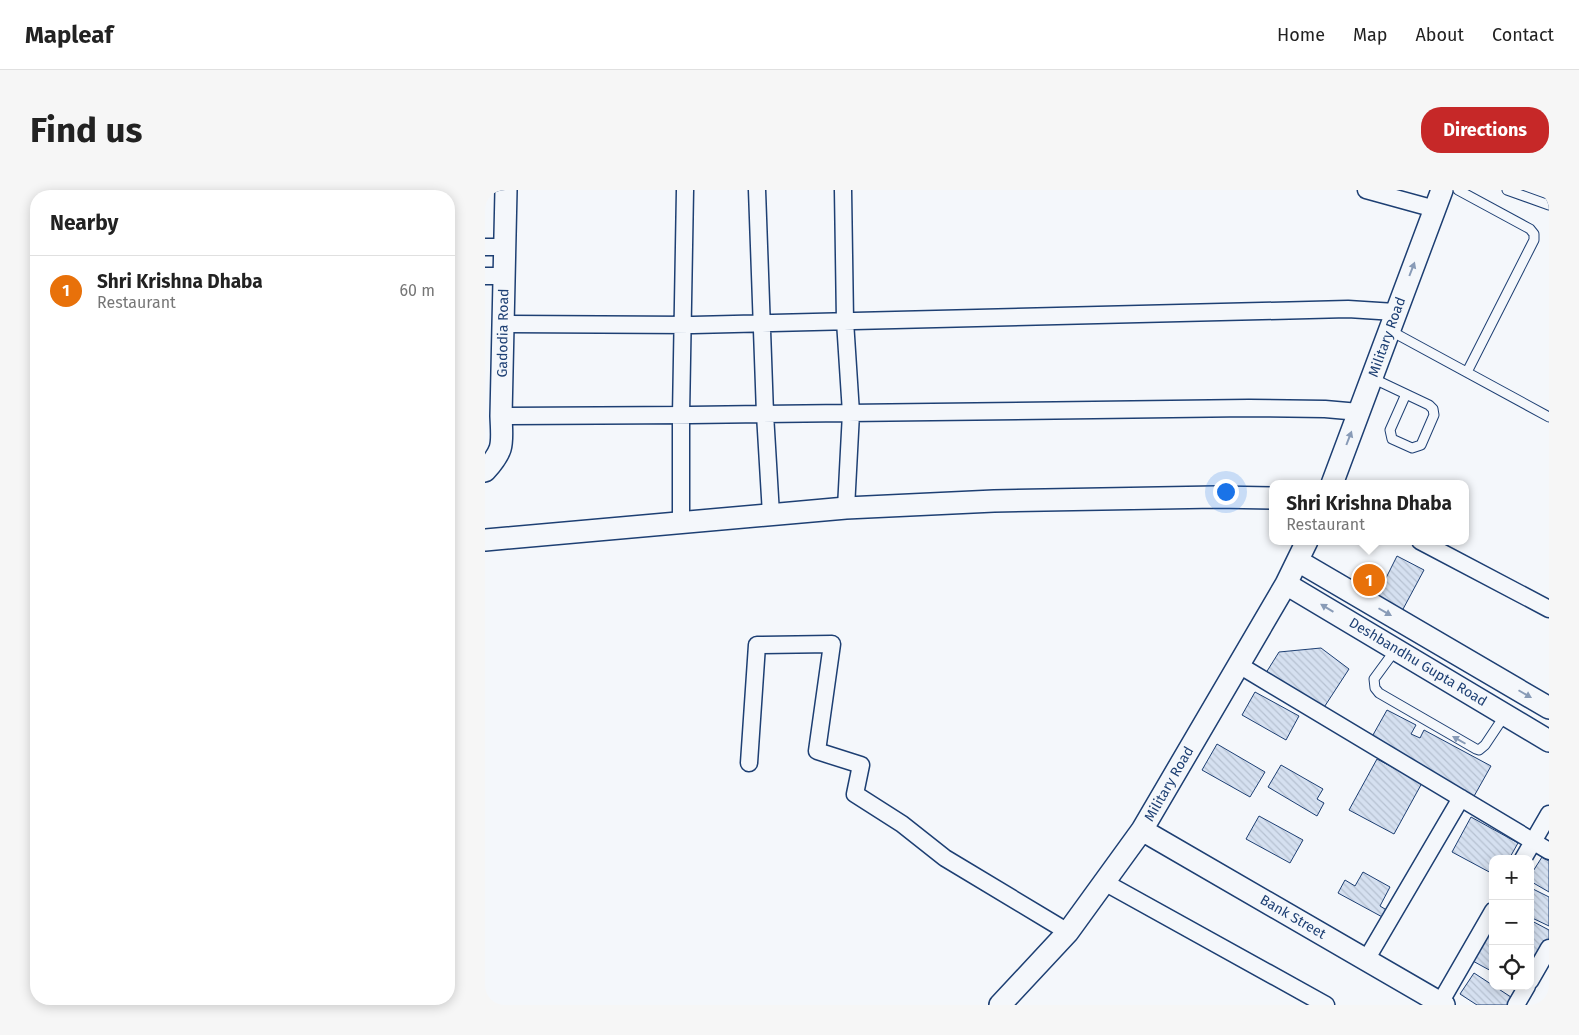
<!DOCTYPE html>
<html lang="en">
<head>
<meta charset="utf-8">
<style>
  :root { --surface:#fff; --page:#f6f6f6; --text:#222; --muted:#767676; --line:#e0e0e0; --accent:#c62828 }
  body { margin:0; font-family:"Fira Sans",sans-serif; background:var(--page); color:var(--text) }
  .controls { position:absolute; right:15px; bottom:15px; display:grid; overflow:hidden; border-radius:10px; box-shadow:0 2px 12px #0003 }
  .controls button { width:45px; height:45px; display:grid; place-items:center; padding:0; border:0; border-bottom:1px solid var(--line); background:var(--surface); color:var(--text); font:25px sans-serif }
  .you { position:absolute; left:740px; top:301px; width:18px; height:18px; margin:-12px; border:4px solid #fff; border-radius:50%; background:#1a73e8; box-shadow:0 0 0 8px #1a73e833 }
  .badge { display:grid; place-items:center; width:32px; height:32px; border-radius:50%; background:var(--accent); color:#fff; font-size:16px; font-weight:700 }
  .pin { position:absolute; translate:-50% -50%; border:2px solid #fff; box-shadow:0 1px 5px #0006 }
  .popup { position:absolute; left:784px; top:290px; width:200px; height:65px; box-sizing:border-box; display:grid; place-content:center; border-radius:10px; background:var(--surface); filter:drop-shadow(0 1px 4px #0005); font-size:16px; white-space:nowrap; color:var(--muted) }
  .popup b { font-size:19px; color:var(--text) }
  .popup::after { content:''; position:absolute; left:50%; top:100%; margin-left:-10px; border:10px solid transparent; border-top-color:var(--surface) }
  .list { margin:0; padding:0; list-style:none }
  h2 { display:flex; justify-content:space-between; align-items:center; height:65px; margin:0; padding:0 20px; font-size:21px }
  h2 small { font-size:16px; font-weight:400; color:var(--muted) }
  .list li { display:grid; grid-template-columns:32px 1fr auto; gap:15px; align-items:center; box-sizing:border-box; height:70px; padding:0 20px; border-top:1px solid var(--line) }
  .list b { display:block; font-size:19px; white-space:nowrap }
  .list p { margin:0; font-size:16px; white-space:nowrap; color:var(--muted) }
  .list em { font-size:16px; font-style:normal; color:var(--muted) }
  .icon { flex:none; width:28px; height:28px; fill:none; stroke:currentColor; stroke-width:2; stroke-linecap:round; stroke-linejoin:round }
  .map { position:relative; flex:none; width:1064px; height:815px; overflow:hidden; border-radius:20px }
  header { display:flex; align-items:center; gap:30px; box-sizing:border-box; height:70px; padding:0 25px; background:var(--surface); border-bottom:1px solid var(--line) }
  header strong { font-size:24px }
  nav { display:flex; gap:28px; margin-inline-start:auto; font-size:18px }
  .intro { display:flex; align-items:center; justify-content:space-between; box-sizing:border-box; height:120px; padding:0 30px }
  h1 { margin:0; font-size:35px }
  .button { padding:12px 22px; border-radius:20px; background:var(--accent); color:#fff; font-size:18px; font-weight:700 }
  main { display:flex; gap:30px; padding:0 30px }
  aside { flex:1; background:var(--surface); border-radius:20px; box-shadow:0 2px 12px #0003 }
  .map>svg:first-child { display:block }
</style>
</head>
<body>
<header>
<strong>Mapleaf</strong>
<nav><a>Home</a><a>Map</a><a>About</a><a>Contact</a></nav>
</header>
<div class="intro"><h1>Find us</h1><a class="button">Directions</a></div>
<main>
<aside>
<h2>Nearby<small></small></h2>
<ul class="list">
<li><span class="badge" style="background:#e8710a">1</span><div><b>Shri Krishna Dhaba</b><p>Restaurant</p></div><em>60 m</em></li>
</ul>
</aside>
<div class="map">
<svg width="1064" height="815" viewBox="0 0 1064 815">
  <defs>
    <pattern id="building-back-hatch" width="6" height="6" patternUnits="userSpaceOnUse" patternTransform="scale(1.25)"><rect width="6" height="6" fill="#d5e0f0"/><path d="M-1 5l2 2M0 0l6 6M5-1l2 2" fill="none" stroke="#b6c1d1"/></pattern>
  </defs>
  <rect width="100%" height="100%" fill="#f4f7fb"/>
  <path fill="url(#building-back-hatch)" stroke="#1d3f73" d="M912,366l27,14 -22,41 -26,-13z
    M882,374l18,10 -13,22 -18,-10z
    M836,458l28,21 -28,43 -57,-36 15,-24z
    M770,502l44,24 -13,24 -44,-25z
    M902,520l29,15 -5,9 9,4 4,-8 67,36 -18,32 -104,-56z
    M732,554l48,28 -15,25 -48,-27z
    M892,569l45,24 -28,51 -45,-24z
    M796,575l42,24 -6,10 7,4 -7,13 -49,-29z
    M774,626l44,24 -13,23 -44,-24z
    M986,627l47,26 -9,16h-16v15l-41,-22z
    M1057,667l7,4v31l-19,-11v-5z
    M878,682l27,15 -10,19 10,6 -4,7 -48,-26 7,-13 10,6z
    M1046,698l18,9v29l-19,-9z
    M1008,729v53l-22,-12z
    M1045,730l19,10v11l-19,36z
    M989,783l40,26 -4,6h-33l-17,-11z"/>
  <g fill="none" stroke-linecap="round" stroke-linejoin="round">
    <defs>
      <path id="service" d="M973,0l72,39 4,5v6l-67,132
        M1022,0l42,15
        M904,140l160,87
        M887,188l57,27 4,4 1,6 -13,30 -9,3 -20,-9 -2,-9 16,-36
        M911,459l-22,30 1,9 4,5 97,56 3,1 6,-5 20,-30"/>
      <path id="minor" d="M272,0l8,224 6,100
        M358,0l2,131 6,92 -5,95
        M881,0l69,19
        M0,57h19
        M0,86h19
        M18,134l190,1 655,-16 47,3
        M16,226l189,-1 559,-7 76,1 34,3
        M196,332v-107l4,-225
        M935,351l129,68
        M754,475l310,186
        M264,573l8,-118 75,-1 -15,107 44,14 -6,29 47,30 43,34 123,74
        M1038,669l26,-45
        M619,692l222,123
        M881,770l95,-162
        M1045,791l19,-33
        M955,813l53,-92
        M1031,815l11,-19"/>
      <path id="tertiary" d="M0,281c20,-22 17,-27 16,-55l5,-226
        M847,294l110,-294
        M0,350l361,-32 148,-7 222,-4 57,1
        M813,371l251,147
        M801,394l263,157
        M657,640l302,175
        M515,815l68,-73 74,-102 144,-246 21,-43"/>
    </defs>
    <use href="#service" stroke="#1d3f73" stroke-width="11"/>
    <use href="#minor" stroke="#1d3f73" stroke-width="19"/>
    <use href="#tertiary" stroke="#1d3f73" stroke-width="24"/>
    <use href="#service" stroke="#f4f7fb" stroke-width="9"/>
    <use href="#minor" stroke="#f4f7fb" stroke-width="16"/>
    <use href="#tertiary" stroke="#f4f7fb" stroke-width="21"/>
  </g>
  <defs><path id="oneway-solid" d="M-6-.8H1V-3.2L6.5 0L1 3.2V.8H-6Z" transform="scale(1.25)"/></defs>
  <g fill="#889bb7">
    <use href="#oneway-solid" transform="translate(927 79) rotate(-69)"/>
    <use href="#oneway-solid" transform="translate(864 248) rotate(-69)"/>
    <use href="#oneway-solid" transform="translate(842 418) rotate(-149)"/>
    <use href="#oneway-solid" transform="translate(900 422) rotate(30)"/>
    <use href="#oneway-solid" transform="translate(1040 504) rotate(30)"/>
    <use href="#oneway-solid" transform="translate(974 550) rotate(-150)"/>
  </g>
  <g text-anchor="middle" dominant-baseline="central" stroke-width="4" stroke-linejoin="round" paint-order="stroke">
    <g font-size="14" fill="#1d3f73" stroke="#f4f7fb">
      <text transform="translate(18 143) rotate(-89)">Gadodia Road</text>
      <text transform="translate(902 147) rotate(-70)">Military Road</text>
      <text transform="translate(933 472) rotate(31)">Deshbandhu Gupta Road</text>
      <text transform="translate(684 594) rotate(-60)">Military Road</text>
      <text transform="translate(808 727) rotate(30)">Bank Street</text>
    </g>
  </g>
</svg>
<div class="controls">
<button>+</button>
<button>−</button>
<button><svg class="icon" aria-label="locate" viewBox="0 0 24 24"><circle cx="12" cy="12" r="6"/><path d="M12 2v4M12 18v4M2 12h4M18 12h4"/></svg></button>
</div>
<div class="you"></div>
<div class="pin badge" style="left:884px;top:390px;background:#e8710a">1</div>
<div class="popup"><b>Shri Krishna Dhaba</b>Restaurant</div>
</div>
</main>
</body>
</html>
